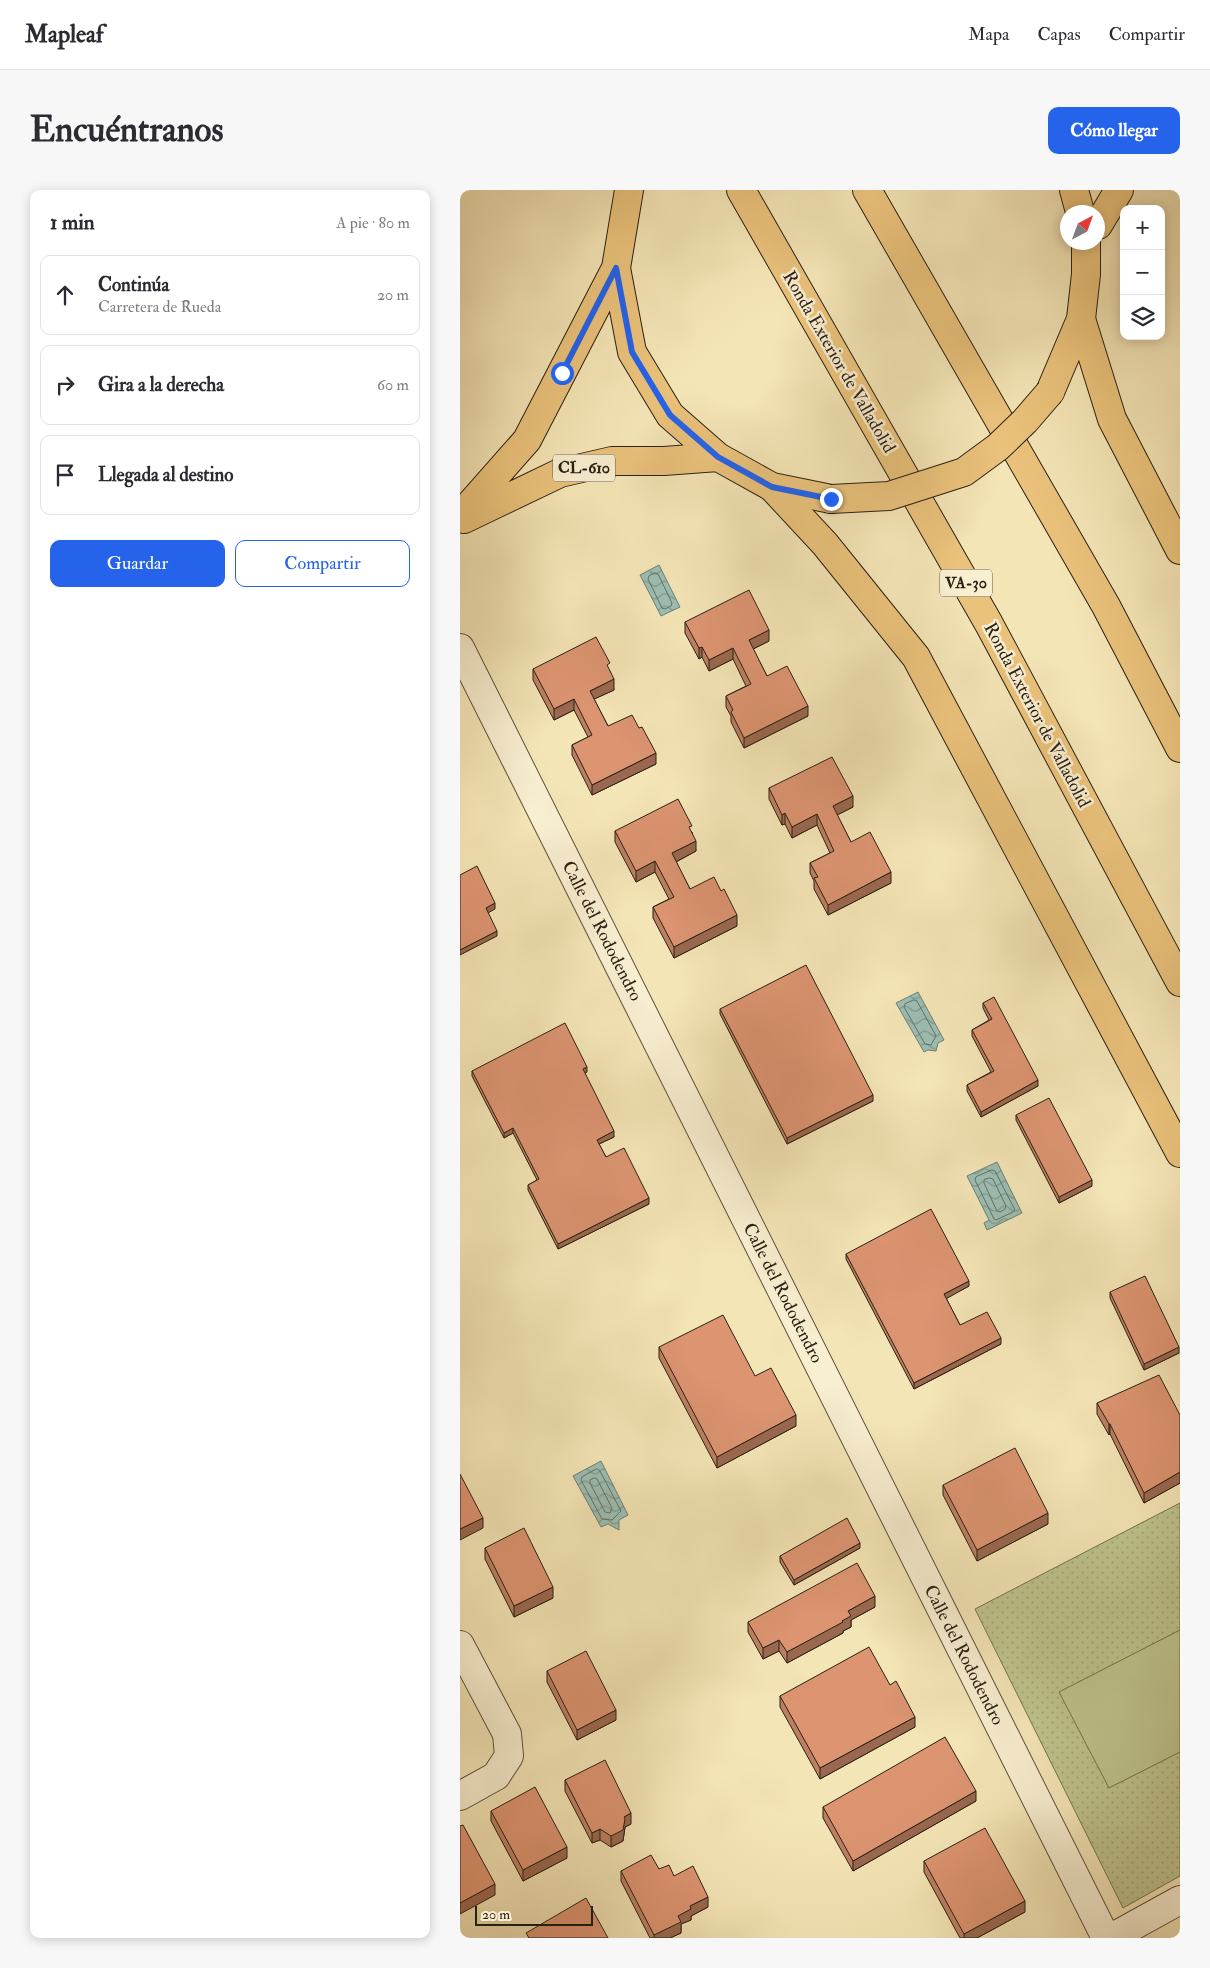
<!DOCTYPE html>
<html lang="es">
<head>
<meta charset="utf-8">
<style>
  :root { --surface:#fff; --page:#f7f7f7; --text:#2b2b33; --muted:#7c7c81; --line:#e1e1e2; --accent:#2563eb }
  body { margin:0; font-family:"IM FELL Double Pica",serif; background:var(--page); color:var(--text) }
  .controls { position:absolute; right:15px; top:15px; display:grid; overflow:hidden; border-radius:10px; box-shadow:0 2px 12px #0003 }
  .controls button { width:45px; height:45px; display:grid; place-items:center; padding:0; border:0; border-bottom:1px solid var(--line); background:var(--surface); color:var(--text); font:25px sans-serif }
  .compass { position:absolute; left:600px; top:15px; width:45px; height:45px; border-radius:50%; background:var(--surface); box-shadow:0 2px 12px #0003; rotate:41deg }
  .scale { position:absolute; left:15px; bottom:12px; width:118px; box-sizing:border-box; padding-left:5px; border:2px solid #2a2115; border-top:0; font-size:14px; line-height:18px; white-space:nowrap; color:#2a2115; -webkit-text-stroke:4px #f8eed0; paint-order:stroke }
  .stop { position:absolute; width:15px; height:15px; margin:-11px; border:4px solid #2563eb; border-radius:50%; background:#fff }
  .stop.end { background:#2563eb; border-color:#fff; box-shadow:0 1px 5px #0008 }
  .list { margin:0; padding:0; list-style:none }
  h2 { display:flex; justify-content:space-between; align-items:center; height:65px; margin:0; padding:0 20px; font-size:21px }
  h2 small { font-size:16px; font-weight:400; color:var(--muted) }
  .list li { display:grid; grid-template-columns:32px 1fr auto; gap:15px; align-items:center; box-sizing:border-box; height:80px; margin:0 10px 10px; padding:0 10px; border:1px solid var(--line); border-radius:10px }
  .list b { display:block; font-size:19px; white-space:nowrap }
  .list p { margin:0; font-size:16px; white-space:nowrap; color:var(--muted) }
  .list em { font-size:16px; font-style:normal; color:var(--muted) }
  .actions { display:flex; gap:10px; padding:15px 20px }
  .actions a { flex:1; padding:11px 0; border:1px solid var(--accent); border-radius:10px; text-align:center; font-size:18px; color:var(--accent) }
  .actions .main { background:var(--accent); color:#fff }
  .icon { flex:none; width:28px; height:28px; fill:none; stroke:currentColor; stroke-width:2; stroke-linecap:round; stroke-linejoin:round }
  .map { position:relative; flex:none; width:720px; height:1748px; overflow:hidden; border-radius:10px }
  header { display:flex; align-items:center; gap:30px; box-sizing:border-box; height:70px; padding:0 25px; background:var(--surface); border-bottom:1px solid var(--line) }
  header strong { font-size:24px }
  nav { display:flex; gap:28px; margin-inline-start:auto; font-size:18px }
  .intro { display:flex; align-items:center; justify-content:space-between; box-sizing:border-box; height:120px; padding:0 30px }
  h1 { margin:0; font-size:35px }
  .button { padding:12px 22px; border-radius:10px; background:var(--accent); color:#fff; font-size:18px; font-weight:700 }
  main { display:flex; gap:30px; padding:0 30px }
  aside { flex:1; background:var(--surface); border-radius:10px; box-shadow:0 2px 12px #0003 }
  .map>svg:first-child { display:block }
</style>
</head>
<body>
<header>
<strong>Mapleaf</strong>
<nav><a>Mapa</a><a>Capas</a><a>Compartir</a></nav>
</header>
<div class="intro"><h1>Encuéntranos</h1><a class="button">Cómo llegar</a></div>
<main>
<aside>
<h2>1 min<small>A pie · 80 m</small></h2>
<ul class="list">
<li><svg class="icon" aria-label="ahead" viewBox="0 0 24 24"><path d="M12 20V5M6 11l6-6 6 6"/></svg><div><b>Continúa</b><p>Carretera de Rueda</p></div><em>20 m</em></li>
<li><svg class="icon" aria-label="right" viewBox="0 0 24 24"><path d="M7 20v-9h11M14 6l5 5-5 5"/></svg><div><b>Gira a la derecha</b></div><em>60 m</em></li>
<li><svg class="icon" aria-label="arrive" viewBox="0 0 24 24"><path d="M6 21V4h12l-3 4 3 4H6"/></svg><div><b>Llegada al destino</b></div></li>
</ul>
<div class="actions"><a class="main">Guardar</a><a>Compartir</a></div>
</aside>
<div class="map">
<svg width="720" height="1748" viewBox="0 0 720 1748">
  <defs>
    <pattern id="grass-dots" width="8" height="8" patternUnits="userSpaceOnUse" patternTransform="scale(1.25)"><rect width="8" height="8" fill="#bec38c"/><path d="M2 2h.1M6 6h.1" fill="none" stroke="#a3a778" stroke-width="1.8" stroke-linecap="round"/></pattern>
    <pattern id="water-waves" width="16" height="10" patternUnits="userSpaceOnUse" patternTransform="scale(1.25)"><rect width="16" height="10" fill="#9cbeb3"/><path d="M0 5q4-4 8 0t8 0" fill="none" stroke="#7f9a90"/></pattern>
  </defs>
  <rect width="100%" height="100%" fill="#f4e5b6"/>
  <filter id="stains"><feTurbulence type="fractalNoise" baseFrequency=".004" numOctaves="4"/><feColorMatrix values="0 0 0 0 .2 0 0 0 0 .09 0 0 0 0 .02 0 0 0 .5 -.17"/></filter>
  <radialGradient id="worn" r=".72"><stop offset=".6" stop-color="#630" stop-opacity="0"/><stop offset="1" stop-color="#630" stop-opacity=".3"/></radialGradient>
  <path fill="url(#grass-dots)" stroke="#747250" d="M720,1313v373l-57,32 -148,-299z"/>
  <path fill="#bec38c" stroke="#747250" d="M720,1440v122l-71,36 -50,-96z"/>
  <path fill="url(#water-waves)" stroke="#6e7f74" d="M199,375l21,42 -19,9 -21,-41z
    M458,802l26,48 -6,3 -2,8 -8,-1 -4,2 -28,-49z
    M537,972l25,51 -35,17 -3,-7 5,-3 -22,-44z
    M141,1271l27,54 -9,5v10l-11,-6 -7,3 -28,-51z"/>
  <g fill="none" stroke-linecap="round" stroke-linejoin="round">
    <path stroke="#637064" stroke-width="1" d="M195,383l3,1 14,29 -1,3 -6,3 -3,-1 -14,-29 1,-3z
      M454,810l3,1 19,35 -5,9 -6,-1 -21,-37 1,-3z
      M532,980l3,1 20,39 -2,2 -17,8 -2,-1 -19,-39 1,-3z
      M530,988l3,1 13,27 -1,3 -5,3 -3,-1 -13,-28v-3z
      M137,1279l3,2 21,40 -9,9 -10,-1 -21,-39 1,-3z
      M135,1288l2,1 15,29 -2,5 -5,-1 -15,-29v-3z"/>
    <defs>
      <path id="minor" d="M0,458l646,1290
        M0,1455l47,89 2,22 -13,20 -36,20
        M651,1748l69,-38"/>
      <path id="primary" d="M169,0l-13,78 16,84 38,63 48,42 54,30 59,12
        M614,0l6,22
        M638,35l21,-35
        M590,202l31,-73 5,-45v-32
        M0,326l67,-76 89,-172
        M4,329l96,-46 52,-12h52l54,-4"/>
      <path id="motorway" d="M281,0l248,434 191,358
        M407,0l239,416 74,142
        M621,129l31,100 68,131
        M312,297l53,57 91,113 264,496"/>
    </defs>
    <use href="#minor" stroke="#5c523d" stroke-width="30"/>
    <use href="#primary" stroke="#2a2115" stroke-width="30"/>
    <use href="#motorway" stroke="#2a2115" stroke-width="30"/>
    <use href="#minor" stroke="#f8eed0" stroke-width="28"/>
    <use href="#primary" stroke="#eac27b" stroke-width="28"/>
    <use href="#motorway" stroke="#eac27b" stroke-width="28"/>
    <defs>
      <path id="primary-bridge" d="M371,309l58,-3 75,-24 34,-25 27,-26 25,-29"/>
    </defs>
    <use href="#primary-bridge" stroke="#2a2115" stroke-width="30" stroke-linecap="butt"/>
    <use href="#primary-bridge" stroke="#eac27b" stroke-width="28"/>
  </g>
  <path fill="#bd7f61" stroke="#2a2115" d="M225,432l84,19 -16,8 14,27 41,40 -64,32 -13,-26v-6l-5,-9v-11l20,-10 -13,-27 -24,12 -7,-14 -3,2 -14,-26z
    M73,479l77,2 4,19 -20,9 14,27 48,38 -64,31 -20,-40v-10l16,-8 -14,-27 -20,10 -21,-40z
    M309,598l84,19 -16,8 14,27 40,41 -63,32 -14,-26v-8l-4,-8v-10l20,-10 -13,-28 -25,13 -7,-14 -3,1 -13,-26z
    M155,641l77,1 4,19 -20,11 14,27 47,37 -63,32 -21,-40v-11l16,-8 -14,-27 -19,10 -21,-40z
    M523,813l55,83 -57,31 -14,-26v-6l24,-13 -19,-36v-6l17,-10 -6,-12z
    M260,819l153,92 -86,43 -67,-130z
    M12,881l115,1 -2,2 29,63 -15,7 7,13 43,47 -91,45 -30,-59v-5l9,-5 -24,-47 -9,5 -32,-62z
    M556,925l76,71 -33,17 -43,-83z
    M386,1064l123,32 -23,12 14,27 41,19 -87,45 -68,-130z
    M650,1102l69,61 -35,17 -34,-72z
    M199,1157l96,29 41,50 -79,42 -58,-110z
    M637,1213l83,12v68l-36,20 -34,-69 -1,1 -12,-21z
    M483,1295l105,39 -71,37 -34,-66z
    M25,1358l68,50 -39,19 -29,-58z
    M400,1358l-66,37 -14,-23v-6z
    M415,1417l-24,13v7l-8,4v2l-56,30 -8,-12 -16,8 -15,-27v-10z
    M87,1481l69,49 -39,20 -30,-58z
    M430,1495l25,42 -95,52 -40,-72v-11z
    M105,1590l66,44 -6,3 -2,14 -12,6 -11,-7 -8,3 -27,-52z
    M516,1611l-123,70 -30,-53v-11z
    M31,1621l76,47 -44,23 -32,-60z
    M464,1671l101,51 -48,26h-17l-36,-66z
    M199,1679l15,7 34,31 -17,9v4l-10,4v9l-11,5h-20l-29,-57v-10z"/>
  <path fill="#9a684f" stroke="#2a2115" d="M309,440v11l-20,10v-11z
    M242,457v10l-3,2v-11z
    M273,458v11l-24,12v-11z
    M154,489v11l-24,11v-10z
    M114,509v11l-20,10v-11z
    M348,516v10l-64,32v-10z
    M196,563v11l-64,31v-10z
    M393,606v11l-20,10v-11z
    M325,623v11l-3,1v-10z
    M357,624v11l-25,13v-11z
    M236,651v10l-24,13v-11z
    M195,671v11l-19,10v-11z
    M431,682v11l-63,32v-10z
    M35,713v6l-9,5v-6z
    M277,725v11l-63,32v-11z
    M37,741v5l-37,19v-5z
    M127,877v5l-4,3v-6z
    M578,890v6l-57,31v-5z
    M413,905v6l-86,43v-6z
    M53,938v5l-9,5v-5z
    M154,941v6l-17,8v-5z
    M632,990v6l-33,17v-6z
    M189,1008v6l-91,45v-5z
    M509,1091v5l-25,14v-6z
    M541,1148v6l-87,45v-6z
    M719,1157v6l-35,17v-6z
    M336,1225v11l-79,42v-11z
    M649,1234h1v10l-1,1z
    M720,1282v11l-36,20v-10z
    M588,1323v11l-71,37v-11z
    M23,1328v10l-23,12v-11z
    M400,1353v5l-66,37v-5z
    M93,1397v11l-39,19v-11z
    M415,1406v11l-24,13v7l-8,4v2l-56,30v-11l55,-31 6,-10z
    M319,1450v11l-16,8v-11z
    M156,1520v10l-39,20v-10z
    M455,1527v10l-95,52v-11z
    M516,1601v10l-123,70v-10z
    M171,1623v11l-6,3 -2,14 -12,6v-11l13,-19z
    M140,1639v11l-8,3v-10z
    M107,1657v11l-44,23v-11z
    M35,1694v11l-35,19v-11z
    M248,1707v10l-17,9v4l-10,4v9l-11,5h-16v-3l36,-29z
    M565,1711v11l-48,26h-13v-4z"/>
  <path fill="#dc9471" stroke="#2a2115" d="M289,400l20,40 -20,10 18,36 20,-10 21,40 -64,32 -13,-26 2,-2 -7,-14 25,-12 -18,-36 -24,12 -7,-13 -3,1 -14,-26z
    M136,447l14,26 -3,2 7,14 -24,12 18,35 24,-11 7,13 3,-1 14,26 -64,32 -20,-40 20,-10 -18,-36 -20,10 -21,-40z
    M372,567l21,39 -20,10 18,36 19,-10 21,40 -63,33 -14,-27 4,-1 -8,-14 24,-12 -17,-37 -25,13 -7,-14 -3,2 -13,-27z
    M218,609l14,27 -3,1 7,14 -24,12 18,36 24,-12 7,14 3,-2 13,26 -63,32 -21,-40 21,-10 -19,-36 -19,10 -21,-40z
    M17,676l18,37 -9,5 11,23 -37,19v-75z
    M346,775l67,130 -86,43 -67,-129z
    M534,807l44,83 -57,32 -14,-27 27,-14 -22,-41 20,-11 -9,-16z
    M105,833l22,44 -4,2 31,62 -17,9 9,17 18,-9 25,50 -91,46 -30,-59 11,-6 -26,-51 -9,5 -32,-62z
    M589,908l43,82 -33,17 -43,-82z
    M471,1019l38,72 -25,13 16,31 27,-13 14,26 -87,45 -68,-129z
    M685,1086l34,71 -35,17 -34,-72z
    M263,1125l32,61 16,-8 25,47 -79,42 -58,-110z
    M699,1185l21,40v57l-36,21 -34,-69h-1l-12,-21z
    M555,1258l33,65 -71,37 -34,-65z
    M0,1284l23,44 -23,11z
    M387,1328l13,25 -66,37 -14,-24z
    M64,1338l29,59 -39,19 -29,-58z
    M397,1373l18,33 -27,15 3,5 -9,5 1,1 -56,30 -8,-12 -16,8 -15,-26z
    M409,1457l21,38 6,-4 19,36 -95,51 -40,-72z
    M126,1461l30,59 -39,20 -30,-59z
    M485,1547l31,54 -123,70 -30,-54z
    M145,1570l26,53 -7,4 1,2 -2,11 -12,6 -11,-7 -8,4 -27,-53z
    M75,1597l32,60 -44,23 -32,-59z
    M3,1635l32,59 -35,19v-77z
    M525,1638l40,73 -61,33 -40,-73z
    M191,1665l8,14 10,-4 5,11 19,-10 15,31 -18,9 1,3 -13,7 3,6 -27,13 -33,-64z
    M126,1708l22,40h-79l-3,-5z"/>
  <g fill="none" stroke-linecap="round" stroke-linejoin="round">
    <path stroke="#2563eb" stroke-width="6" d="M102,183l54,-105 16,84 38,63 48,42 54,30 59,12"/>
  </g>
  <g text-anchor="middle" dominant-baseline="central" stroke-width="5" stroke-linejoin="round" paint-order="stroke">
    <g fill="#f8eed0" stroke="#685e4d" stroke-width="1">
      <rect x="93" y="264.5" width="62" height="27" rx="4"/>
      <rect x="480" y="379.5" width="52" height="27" rx="4"/>
    </g>
    <g font-size="16" font-weight="bold" fill="#2a2115">
      <text x="124" y="278">CL-610</text>
      <text x="506" y="393">VA-30</text>
    </g>
    <g font-size="18" fill="#2a2115" stroke="#f8eed0">
      <text transform="translate(379 172) rotate(60)">Ronda Exterior de Valladolid</text>
      <text transform="translate(577 525) rotate(62)">Ronda Exterior de Valladolid</text>
      <text transform="translate(142 741) rotate(63)">Calle del Rododendro</text>
      <text transform="translate(323 1103) rotate(63)">Calle del Rododendro</text>
      <text transform="translate(504 1465) rotate(63)">Calle del Rododendro</text>
    </g>
  </g>
  <rect width="100%" height="100%" filter="url(#stains)"/>
  <rect width="100%" height="100%" fill="url(#worn)"/>
</svg>
<div class="controls">
<button>+</button>
<button>−</button>
<button><svg class="icon" aria-label="layers" viewBox="0 0 24 24"><path d="M12 4l9 5-9 5-9-5zM3 14l9 5 9-5"/></svg></button>
</div>
<svg class="compass" viewBox="-18 -18 36 36"><path d="M0-13l5 13h-10z" fill="#e53935"/><path d="M0 13l5-13h-10z" fill="#7c7c81"/></svg>
<div class="scale">20 m</div>
<div class="stop" style="left:102px;top:183px"></div>
<div class="stop end" style="left:371px;top:309px"></div>
</div>
</main>
</body>
</html>
